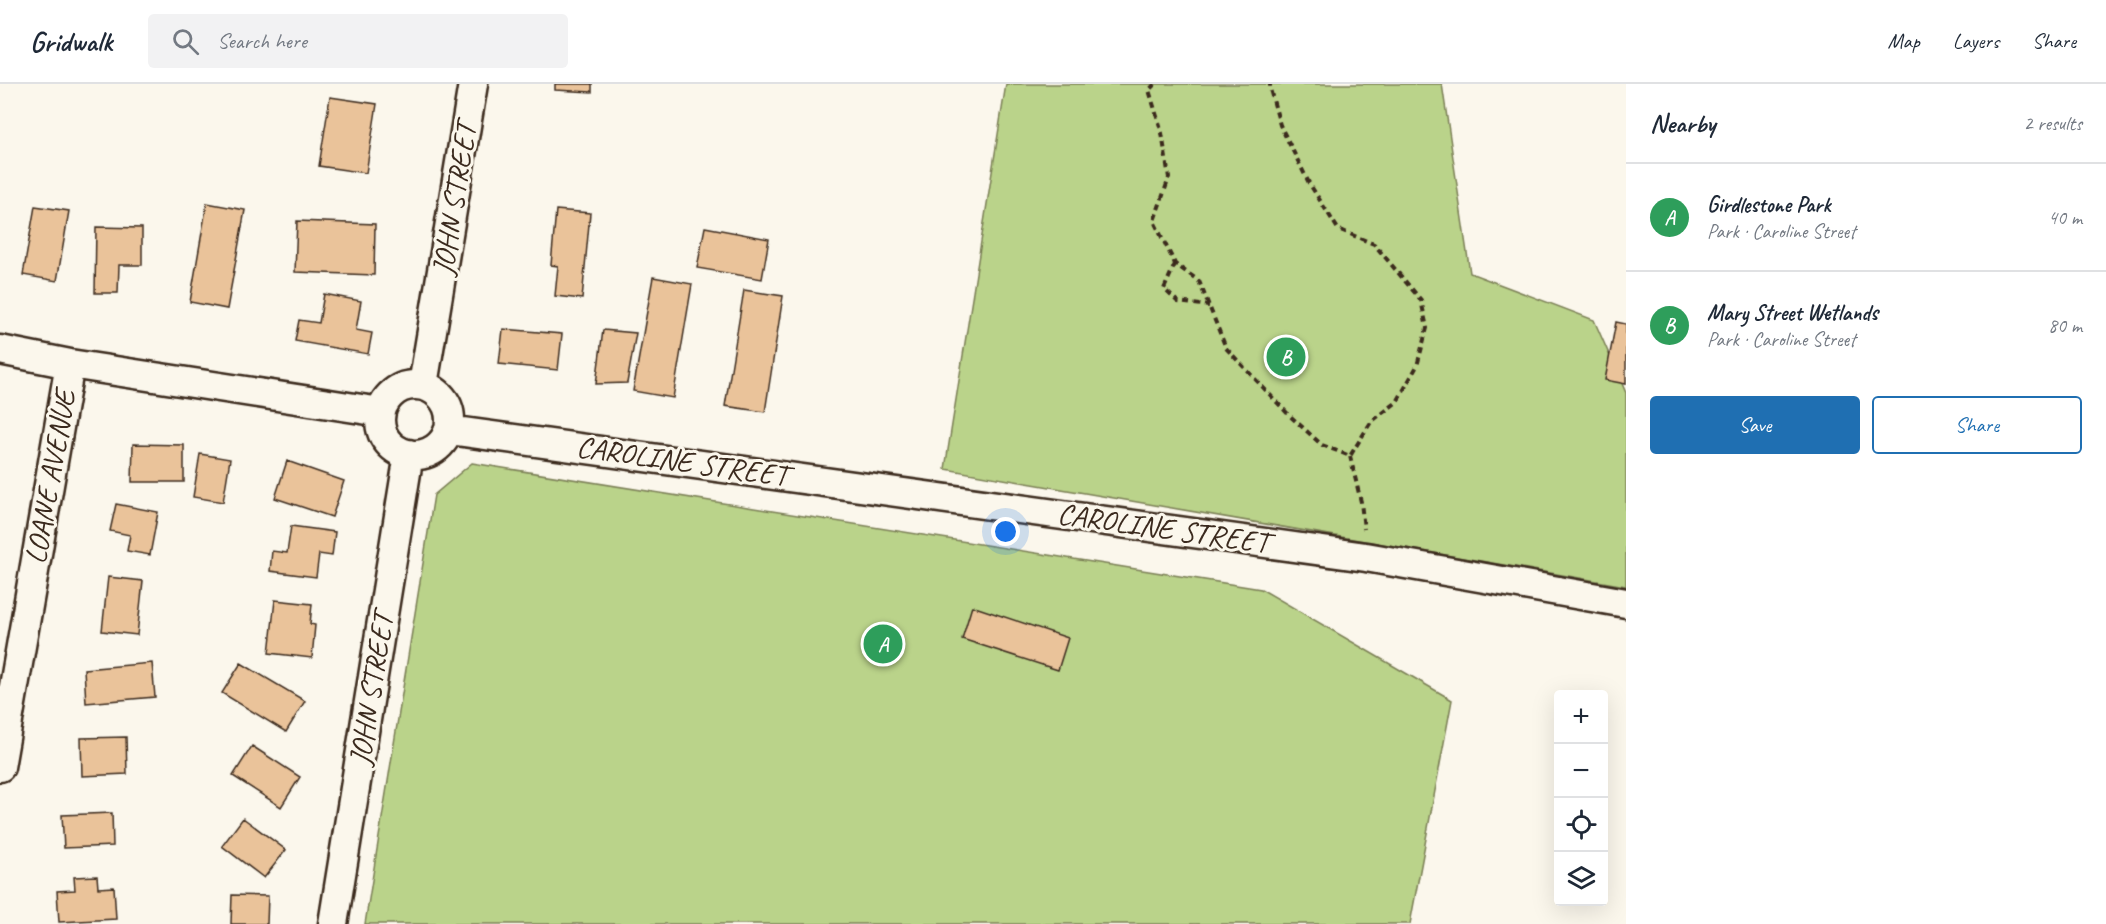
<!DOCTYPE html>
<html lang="en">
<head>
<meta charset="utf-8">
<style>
  :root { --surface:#fff; --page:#f2f2f3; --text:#1f2937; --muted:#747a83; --line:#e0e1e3; --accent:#1f6fb2 }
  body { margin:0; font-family:Caveat,sans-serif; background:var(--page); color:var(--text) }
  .controls { position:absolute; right:18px; bottom:18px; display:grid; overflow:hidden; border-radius:6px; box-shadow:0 6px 24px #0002 }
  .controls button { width:54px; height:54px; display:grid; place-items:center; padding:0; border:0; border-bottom:2px solid var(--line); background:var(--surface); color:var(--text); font:30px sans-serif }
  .you { position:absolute; left:1006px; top:448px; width:21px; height:21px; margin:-15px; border:4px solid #fff; border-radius:50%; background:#1a73e8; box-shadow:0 0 0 9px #1a73e833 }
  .badge { display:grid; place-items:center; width:39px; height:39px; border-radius:50%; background:var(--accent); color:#fff; font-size:20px; font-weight:700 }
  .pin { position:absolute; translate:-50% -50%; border:3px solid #fff; box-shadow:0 2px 6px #0006 }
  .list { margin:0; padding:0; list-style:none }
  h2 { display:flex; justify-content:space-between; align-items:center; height:78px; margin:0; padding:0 24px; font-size:26px }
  h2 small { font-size:20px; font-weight:400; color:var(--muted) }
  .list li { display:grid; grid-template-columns:39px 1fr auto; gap:18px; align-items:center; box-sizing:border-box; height:108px; padding:0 24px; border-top:2px solid var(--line) }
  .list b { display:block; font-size:22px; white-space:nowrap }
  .list p { margin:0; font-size:20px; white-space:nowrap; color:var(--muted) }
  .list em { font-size:20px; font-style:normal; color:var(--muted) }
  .actions { display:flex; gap:12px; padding:18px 24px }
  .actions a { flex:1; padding:14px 0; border:2px solid var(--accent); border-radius:6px; text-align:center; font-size:21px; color:var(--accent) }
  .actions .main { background:var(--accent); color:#fff }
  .icon { flex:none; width:33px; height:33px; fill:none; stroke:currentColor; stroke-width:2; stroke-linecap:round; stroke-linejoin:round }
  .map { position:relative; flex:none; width:1626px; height:840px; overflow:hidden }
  header { display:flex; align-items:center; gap:36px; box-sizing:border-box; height:84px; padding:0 30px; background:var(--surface); border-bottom:2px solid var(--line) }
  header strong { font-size:28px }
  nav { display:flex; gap:33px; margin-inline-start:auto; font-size:21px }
  .search { width:420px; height:54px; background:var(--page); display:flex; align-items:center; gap:15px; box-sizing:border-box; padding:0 21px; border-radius:6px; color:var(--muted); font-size:22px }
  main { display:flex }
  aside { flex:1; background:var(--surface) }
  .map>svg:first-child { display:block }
</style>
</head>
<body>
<header>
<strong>Gridwalk</strong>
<div class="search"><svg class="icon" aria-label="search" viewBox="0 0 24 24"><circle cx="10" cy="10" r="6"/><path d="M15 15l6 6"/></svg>Search here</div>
<nav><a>Map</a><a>Layers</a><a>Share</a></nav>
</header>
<main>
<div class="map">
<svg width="1626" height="840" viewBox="0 0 1626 840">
  <rect width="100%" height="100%" fill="#fbf7ec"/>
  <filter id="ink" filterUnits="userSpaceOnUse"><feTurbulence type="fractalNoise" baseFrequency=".0167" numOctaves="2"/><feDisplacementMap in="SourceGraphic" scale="12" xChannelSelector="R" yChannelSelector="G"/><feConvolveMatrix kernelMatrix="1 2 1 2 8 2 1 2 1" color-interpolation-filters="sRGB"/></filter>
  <g filter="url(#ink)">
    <path fill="#bad38a" stroke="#7a7e54" stroke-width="1.5" d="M1006,0h436l28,189 124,47 32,73v193l-681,-117z
      M472,379l789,126 191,111 -42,224h-1045l69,-429z"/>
    <path fill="#eac39a" stroke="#3b2a1e" stroke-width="1.5" d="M555,0h37v8l-37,-2z
      M330,13l47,7 -11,69 -47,-7z
      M207,119l38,7 -18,99 -37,-7z
      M35,122l34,5 -12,70 -34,-6z
      M556,126l34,3 -8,86 -27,-3 3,-30 -7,-1z
      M297,137l78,3 -1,51 -79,-3z
      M96,143l46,1v37h-23l-1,28h-23z
      M705,143l64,12 -7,40 -65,-11z
      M653,193l39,7 -19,114 -40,-7z
      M744,206l39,6 -18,116 -40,-6z
      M324,210l37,7 -5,29 16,3 -4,21 -73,-13 4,-21 20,3z
      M1616,238l10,2v60l-21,-4z
      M503,245l59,5 -4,36 -59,-6z
      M603,246l33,3 -9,50 -31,1z
      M133,360l51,1v37h-52z
      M200,370l30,5 -7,43 -30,-5z
      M287,377l57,20 -12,36 -57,-19z
      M116,420l42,8 -8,43 -23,-4 3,-16 -20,-4z
      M291,442l44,6 -3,24 -13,-2 -3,23 -46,-6 2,-20 15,2z
      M108,493l35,4 -6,54 -35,-4z
      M275,516l37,4 -2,20 5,1 -3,33 -43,-5z
      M972,522l96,32 -10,32 -96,-31z
      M152,579l3,34 -69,6 -2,-34z
      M241,579l64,38 -19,31 -64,-39z
      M126,653l1,37 -45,2 -1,-38z
      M252,662l48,31 -19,30 -48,-31z
      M112,729l1,33 -49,2 -2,-33z
      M243,734l43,32 -22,28 -42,-32z
      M97,792l1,12 16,-1 2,32 -57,3 -2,-31 18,-1 -1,-13z
      M232,811l36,1 -1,28h-36z"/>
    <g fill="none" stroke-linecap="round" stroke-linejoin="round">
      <defs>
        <path id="minor" d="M0,266l70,14 311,48
          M423,301l50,-301
          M380 336a35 35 0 1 1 70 0a35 35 0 1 1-70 0Z
          M449,346l917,127 260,46
          M0,683l70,-403
          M333,840l76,-470"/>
      </defs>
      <use href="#minor" stroke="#3b2a1e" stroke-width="33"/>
      <path stroke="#3b2a1e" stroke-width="4" stroke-dasharray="6 4.5" stroke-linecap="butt" d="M1155,0l-6,6 13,43 7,45 -15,43 21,43 24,17 27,67 63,67 33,30 28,11 21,-34 26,-20 20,-36 10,-38 -6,-28 -47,-56 -36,-15 -29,-46 -29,-58 -10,-36v-5
        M1175,180l-11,25 14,13 31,4
        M1350,372l11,46 3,27"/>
      <use href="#minor" stroke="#fbf7ec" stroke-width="28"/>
    </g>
  </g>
  <g text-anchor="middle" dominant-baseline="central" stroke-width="6" stroke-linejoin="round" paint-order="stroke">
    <g font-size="30" fill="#3b2a1e" stroke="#fbf7ec">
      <text transform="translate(454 115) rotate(-81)">JOHN STREET</text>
      <text transform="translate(682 377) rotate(8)">CAROLINE STREET</text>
      <text transform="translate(50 393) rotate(-80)">LOANE AVENUE</text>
      <text transform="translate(1163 444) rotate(8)">CAROLINE STREET</text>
      <text transform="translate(371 605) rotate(-81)">JOHN STREET</text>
    </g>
  </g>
</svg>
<div class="controls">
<button>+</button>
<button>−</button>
<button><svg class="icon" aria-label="locate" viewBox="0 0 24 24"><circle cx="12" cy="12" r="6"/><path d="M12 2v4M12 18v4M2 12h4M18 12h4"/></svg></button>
<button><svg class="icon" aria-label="layers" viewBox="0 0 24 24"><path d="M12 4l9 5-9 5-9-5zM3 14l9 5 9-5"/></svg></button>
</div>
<div class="you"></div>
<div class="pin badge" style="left:883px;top:560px;background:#2e9e5b">A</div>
<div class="pin badge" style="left:1286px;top:273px;background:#2e9e5b">B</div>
</div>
<aside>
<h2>Nearby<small>2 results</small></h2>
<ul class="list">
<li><span class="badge" style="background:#2e9e5b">A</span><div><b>Girdlestone Park</b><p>Park · Caroline Street</p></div><em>40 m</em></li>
<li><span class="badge" style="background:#2e9e5b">B</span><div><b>Mary Street Wetlands</b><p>Park · Caroline Street</p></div><em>80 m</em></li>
</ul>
<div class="actions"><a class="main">Save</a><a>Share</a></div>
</aside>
</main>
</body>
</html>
